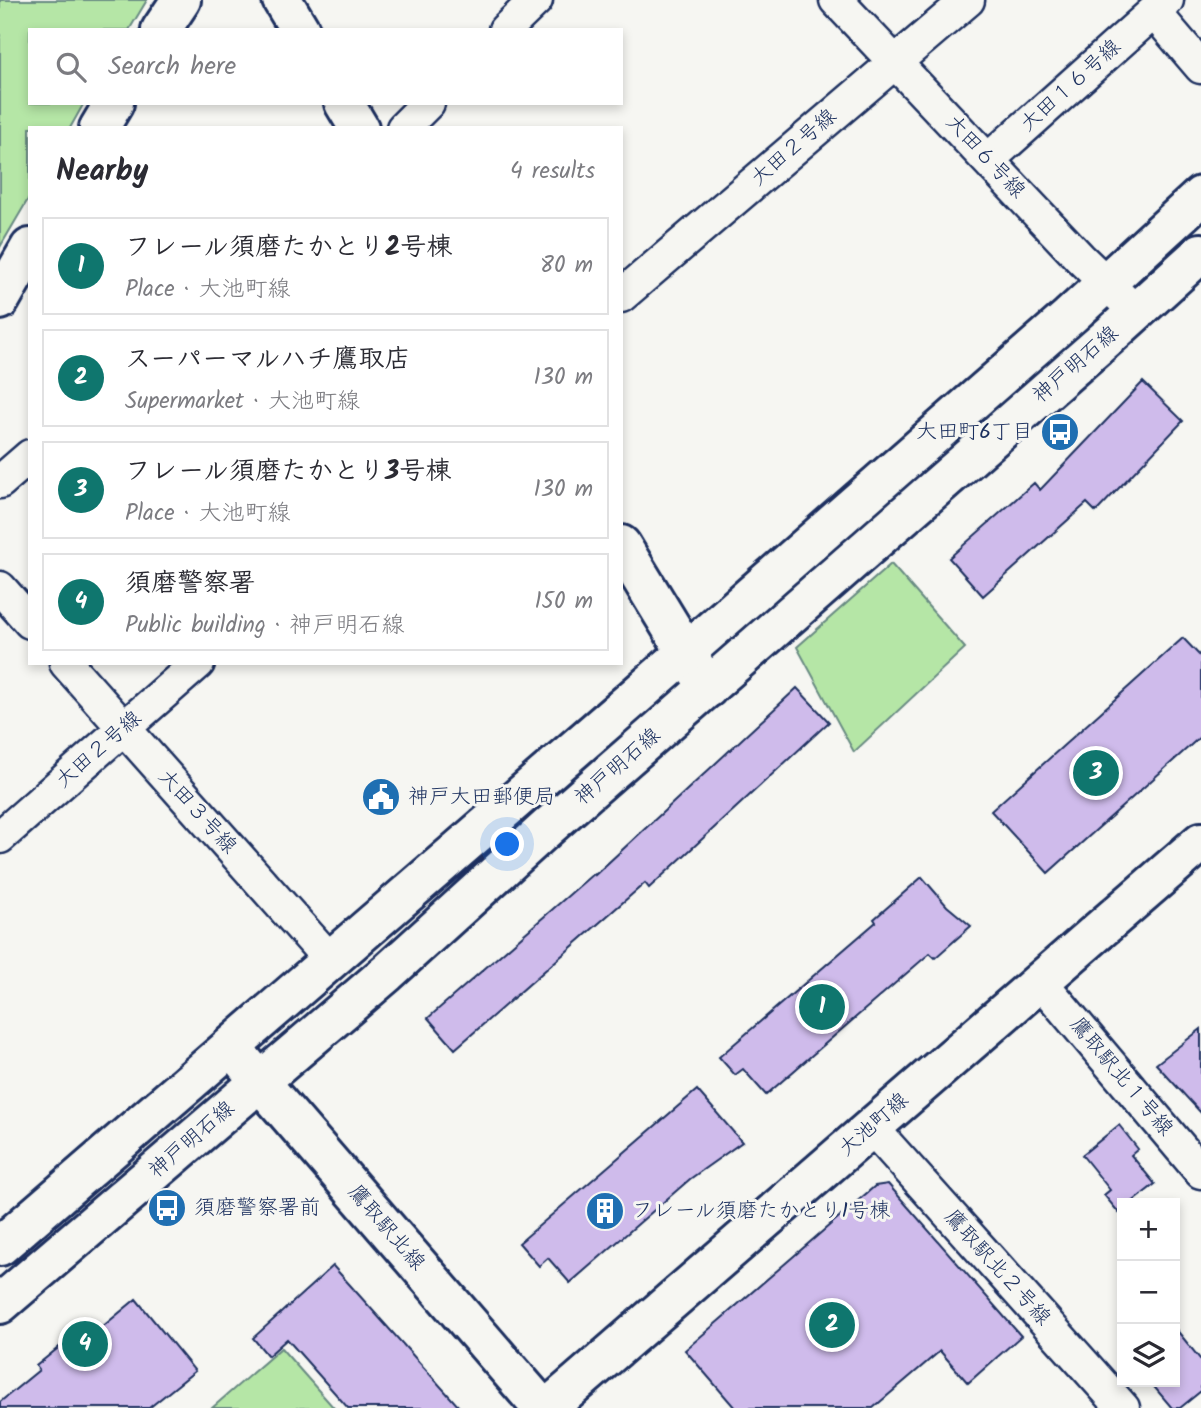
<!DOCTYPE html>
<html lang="en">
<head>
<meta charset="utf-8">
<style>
  :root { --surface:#fff; --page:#f2f2f3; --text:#2b2b33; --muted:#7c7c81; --line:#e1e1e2; --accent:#0f766e }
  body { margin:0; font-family:Kalam,"Klee One",sans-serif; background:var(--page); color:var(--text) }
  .controls { position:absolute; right:21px; bottom:21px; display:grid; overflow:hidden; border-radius:0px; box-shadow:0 4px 10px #0003 }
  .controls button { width:63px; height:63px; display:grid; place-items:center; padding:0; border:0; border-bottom:2px solid var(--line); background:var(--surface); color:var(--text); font:35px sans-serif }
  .you { position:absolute; left:508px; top:845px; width:24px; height:24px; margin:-18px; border:5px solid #fff; border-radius:50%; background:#1a73e8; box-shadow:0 0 0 10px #1a73e833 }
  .badge { display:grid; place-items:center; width:46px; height:46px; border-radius:50%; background:var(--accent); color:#fff; font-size:23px; font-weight:700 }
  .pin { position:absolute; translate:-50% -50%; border:4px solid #fff; box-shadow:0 2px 7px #0006 }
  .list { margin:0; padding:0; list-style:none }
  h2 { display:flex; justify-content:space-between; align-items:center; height:91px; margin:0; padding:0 28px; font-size:30px }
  h2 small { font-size:23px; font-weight:400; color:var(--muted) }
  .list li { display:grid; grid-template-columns:46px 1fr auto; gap:21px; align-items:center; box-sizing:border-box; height:98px; margin:0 14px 14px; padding:0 14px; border:2px solid var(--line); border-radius:0px }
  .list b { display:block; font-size:26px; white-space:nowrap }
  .list p { margin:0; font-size:23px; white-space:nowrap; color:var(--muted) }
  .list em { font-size:23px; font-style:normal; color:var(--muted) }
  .icon { flex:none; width:38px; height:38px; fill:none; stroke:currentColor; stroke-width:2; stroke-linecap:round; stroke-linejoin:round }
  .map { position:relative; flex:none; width:1201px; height:1408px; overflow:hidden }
  .search { position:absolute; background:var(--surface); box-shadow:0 4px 10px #0003; left:28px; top:28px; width:595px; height:77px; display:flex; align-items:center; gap:18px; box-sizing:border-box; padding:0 24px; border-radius:0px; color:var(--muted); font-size:26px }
  .panel { position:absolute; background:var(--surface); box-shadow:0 4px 10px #0003; left:28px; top:126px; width:595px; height:539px; border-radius:0px }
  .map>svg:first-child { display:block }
</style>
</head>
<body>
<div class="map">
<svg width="1201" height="1408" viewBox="0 0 1201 1408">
  <rect width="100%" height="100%" fill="#f6f6f2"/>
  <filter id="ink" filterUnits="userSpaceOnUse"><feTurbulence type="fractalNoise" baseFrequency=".0143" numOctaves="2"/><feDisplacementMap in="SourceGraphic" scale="14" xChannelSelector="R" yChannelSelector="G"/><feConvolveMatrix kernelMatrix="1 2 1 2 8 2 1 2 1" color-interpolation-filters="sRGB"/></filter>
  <g filter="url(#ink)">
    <path fill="#b5e6a6" stroke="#688a82" stroke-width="2" d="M0,0h147l-18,30h-99v73h54l-14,25h-40v68l-30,51z
      M891,564l74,84 -111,104 -57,-105z
      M281,1348l53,60h-122z"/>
    <path fill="#cfbbeb" stroke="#1b2f5e" stroke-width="2" d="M1143,382l40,39 -87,91 -9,-9 -104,93 -34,-38 85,-75 6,7z
      M1183,638l18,19v79l-153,137 -57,-62z
      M797,688l32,34 -180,166 -4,-5 -190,166 -27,-31 166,-145 1,2z
      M922,877l25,29 24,20 -36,32 -5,-5 -164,142 -23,-26 -8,6 -16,-18 157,-135 -2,-3z
      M1201,1029v84l-45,-49z
      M697,1090l45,52 -52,37 -120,104 -22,-25 -9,8 -20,-23z
      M1119,1125l19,24 -7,6 24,29 -24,19h-9v7l-3,3 -15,-18 6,-5 -28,-35z
      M888,1184l133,152 -53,47 -28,-32 -67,57h-138l-50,-58 190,-164z
      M333,1266l127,142h-112l-61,-69 -19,17 -15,-18z
      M136,1299l59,72 -46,37h-149v-6l39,-32 -3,-4 53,-43 7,9z
      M1175,1328l26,32v31l-21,17h-8l-22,-26h25z"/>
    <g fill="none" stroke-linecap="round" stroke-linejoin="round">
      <defs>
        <path id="street" d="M836,0l244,258 56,54
          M1154,12l47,55
          M505,30l31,-30
          M403,128l25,-25
          M988,160l179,-160
          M621,296l347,-296
          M0,482l30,-26
          M0,588l30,34
          M66,663l264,297
          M0,837l198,-174
          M1041,982l160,190
          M872,1128l251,280"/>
        <path id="secondary" d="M282,0l18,30
          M161,30l20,-30
          M344,103l15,25
          M99,128l15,-25
          M0,300l30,-52
          M621,545l87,143
          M232,1047l28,35 282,326
          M548,1408l653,-566"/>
        <path id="primary" d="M0,1246l629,-544 440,-385 132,-121
          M0,1304l387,-331 161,-146 568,-497 85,-77"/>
      </defs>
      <use href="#street" stroke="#1b2f5e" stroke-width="37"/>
      <use href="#secondary" stroke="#1b2f5e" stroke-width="44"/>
      <use href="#primary" stroke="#1b2f5e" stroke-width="44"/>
      <use href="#street" stroke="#f6f6f2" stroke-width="32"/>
      <use href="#secondary" stroke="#f6f6f2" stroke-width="38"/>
      <use href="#primary" stroke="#f6f6f2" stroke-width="38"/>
    </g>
  </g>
  <defs>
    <symbol id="bus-disc" viewBox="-11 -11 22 22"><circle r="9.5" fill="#1f6fb2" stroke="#f6f6f2"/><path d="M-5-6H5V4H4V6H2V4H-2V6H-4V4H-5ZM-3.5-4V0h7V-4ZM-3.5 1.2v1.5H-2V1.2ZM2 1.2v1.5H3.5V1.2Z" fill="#fff"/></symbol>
    <symbol id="civic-disc" viewBox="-11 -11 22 22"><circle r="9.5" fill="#1f6fb2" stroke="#f6f6f2"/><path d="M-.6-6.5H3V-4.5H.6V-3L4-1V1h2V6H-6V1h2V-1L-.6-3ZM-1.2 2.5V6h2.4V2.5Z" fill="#fff"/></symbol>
    <symbol id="building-disc" viewBox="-11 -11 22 22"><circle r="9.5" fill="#1f6fb2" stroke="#f6f6f2"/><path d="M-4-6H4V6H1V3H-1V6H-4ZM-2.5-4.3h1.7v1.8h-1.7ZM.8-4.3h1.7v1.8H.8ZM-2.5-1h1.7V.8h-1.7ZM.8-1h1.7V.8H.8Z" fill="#fff"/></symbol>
  </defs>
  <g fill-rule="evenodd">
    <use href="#bus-disc" x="1038" y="410" width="44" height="44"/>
    <use href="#civic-disc" x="359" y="775" width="44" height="44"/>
    <use href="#bus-disc" x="145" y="1186" width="44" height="44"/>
    <use href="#building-disc" x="583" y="1189" width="44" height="44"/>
  </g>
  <g text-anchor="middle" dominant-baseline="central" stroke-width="6" stroke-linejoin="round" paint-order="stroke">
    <g font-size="21" fill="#1b2f5e" stroke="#f6f6f2">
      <text transform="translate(1071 86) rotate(-42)">大田１６号線</text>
      <text transform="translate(794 148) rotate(-41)">大田２号線</text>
      <text transform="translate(985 157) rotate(47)">大田６号線</text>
      <text transform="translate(1076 365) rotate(-41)">神戸明石線</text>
      <text transform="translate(99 750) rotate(-41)">大田２号線</text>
      <text transform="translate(618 767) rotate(-41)">神戸明石線</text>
      <text transform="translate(197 812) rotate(48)">大田３号線</text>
      <text transform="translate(1121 1077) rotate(50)">鷹取駅北１号線</text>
      <text transform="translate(874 1125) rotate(-41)">大池町線</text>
      <text transform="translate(192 1140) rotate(-41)">神戸明石線</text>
      <text transform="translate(386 1228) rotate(49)">鷹取駅北線</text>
      <text transform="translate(997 1268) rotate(48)">鷹取駅北２号線</text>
    </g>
    <g font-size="21" fill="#1b2f5e" stroke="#f6f6f2" text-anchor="start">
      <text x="1033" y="432" text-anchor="end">大田町6丁目</text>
      <text x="408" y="797">神戸大田郵便局</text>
      <text x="194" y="1208">須磨警察署前</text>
      <text x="632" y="1211">フレール須磨たかとり1号棟</text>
    </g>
  </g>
</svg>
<div class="controls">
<button>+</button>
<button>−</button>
<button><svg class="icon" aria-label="layers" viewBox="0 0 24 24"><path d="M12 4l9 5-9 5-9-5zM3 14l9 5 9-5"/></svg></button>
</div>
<div class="you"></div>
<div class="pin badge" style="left:822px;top:1007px">1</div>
<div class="pin badge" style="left:832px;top:1325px">2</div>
<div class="pin badge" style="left:1096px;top:773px">3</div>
<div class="pin badge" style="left:85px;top:1344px">4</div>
<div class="search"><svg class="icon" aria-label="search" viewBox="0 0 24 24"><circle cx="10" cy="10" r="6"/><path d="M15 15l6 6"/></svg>Search here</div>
<section class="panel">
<h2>Nearby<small>4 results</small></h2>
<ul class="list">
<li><span class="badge">1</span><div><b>フレール須磨たかとり2号棟</b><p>Place · 大池町線</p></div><em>80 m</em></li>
<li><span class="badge">2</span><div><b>スーパーマルハチ鷹取店</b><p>Supermarket · 大池町線</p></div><em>130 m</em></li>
<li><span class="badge">3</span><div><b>フレール須磨たかとり3号棟</b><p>Place · 大池町線</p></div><em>130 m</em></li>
<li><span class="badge">4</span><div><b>須磨警察署</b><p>Public building · 神戸明石線</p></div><em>150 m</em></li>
</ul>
</section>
</div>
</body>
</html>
